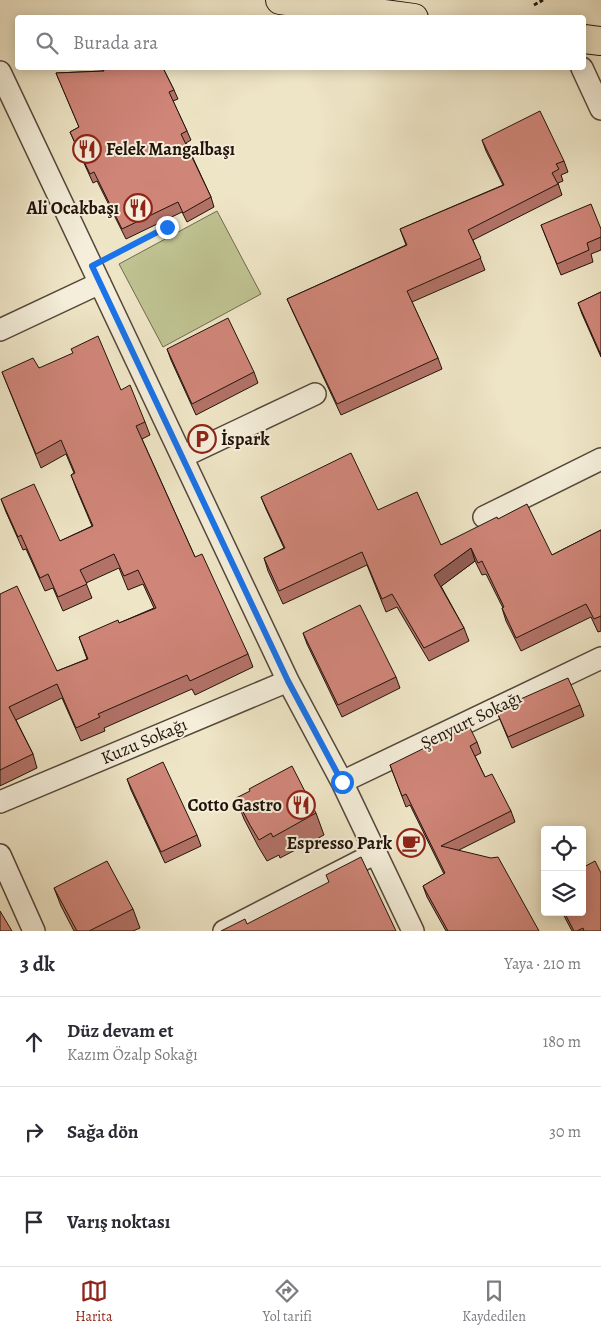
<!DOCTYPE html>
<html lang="tr">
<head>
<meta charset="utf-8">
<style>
  :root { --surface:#fff; --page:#f7f7f7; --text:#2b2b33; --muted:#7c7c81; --line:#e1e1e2; --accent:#8f2418 }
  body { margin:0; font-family:Alegreya,serif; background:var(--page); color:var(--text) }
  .controls { position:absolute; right:15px; bottom:15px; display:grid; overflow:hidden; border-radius:5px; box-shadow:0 2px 12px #0003 }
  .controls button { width:45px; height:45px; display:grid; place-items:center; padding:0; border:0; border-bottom:1px solid var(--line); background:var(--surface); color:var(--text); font:25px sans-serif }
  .stop { position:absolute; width:15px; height:15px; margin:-11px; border:4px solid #1a73e8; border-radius:50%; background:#fff }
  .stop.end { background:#1a73e8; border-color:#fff; box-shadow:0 1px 5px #0008 }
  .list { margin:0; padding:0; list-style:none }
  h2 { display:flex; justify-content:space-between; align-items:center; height:65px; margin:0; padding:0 20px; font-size:21px }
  h2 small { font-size:16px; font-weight:400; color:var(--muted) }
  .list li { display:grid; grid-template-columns:32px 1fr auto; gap:15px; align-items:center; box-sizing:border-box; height:90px; padding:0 20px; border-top:1px solid var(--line) }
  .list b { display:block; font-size:19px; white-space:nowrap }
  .list p { margin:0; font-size:16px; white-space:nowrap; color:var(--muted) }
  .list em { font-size:16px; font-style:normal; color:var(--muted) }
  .icon { flex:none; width:28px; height:28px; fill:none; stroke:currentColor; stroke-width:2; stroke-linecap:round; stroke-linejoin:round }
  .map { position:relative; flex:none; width:601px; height:931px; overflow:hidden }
  .search { position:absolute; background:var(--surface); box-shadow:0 2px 12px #0003; left:15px; right:15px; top:15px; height:55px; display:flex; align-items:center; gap:12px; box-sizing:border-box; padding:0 18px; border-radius:5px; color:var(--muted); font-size:19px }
  .sheet { height:335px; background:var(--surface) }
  nav { display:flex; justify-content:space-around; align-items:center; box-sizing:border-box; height:70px; border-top:1px solid var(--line); background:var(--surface); font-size:14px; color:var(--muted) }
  nav a { display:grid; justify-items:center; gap:2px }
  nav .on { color:var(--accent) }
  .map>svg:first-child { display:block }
</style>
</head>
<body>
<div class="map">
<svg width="601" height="931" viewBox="0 0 601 931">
  <rect width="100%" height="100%" fill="#eee5c6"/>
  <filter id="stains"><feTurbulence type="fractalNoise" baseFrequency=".004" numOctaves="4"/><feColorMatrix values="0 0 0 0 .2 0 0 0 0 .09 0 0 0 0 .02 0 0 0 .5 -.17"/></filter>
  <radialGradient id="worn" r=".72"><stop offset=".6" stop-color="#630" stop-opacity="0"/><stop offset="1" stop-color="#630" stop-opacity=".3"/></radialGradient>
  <path fill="#bfc291" stroke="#706a4e" d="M217,211l44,83 -98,53 -44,-83z"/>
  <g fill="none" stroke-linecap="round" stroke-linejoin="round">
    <defs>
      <path id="minor" d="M582,68l19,41
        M0,72l288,609 54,101 71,149
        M0,330l100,-47
        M182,457l133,-63
        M484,517l117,-58
        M342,782l259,-124
        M0,802l288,-121
        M0,855l34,76
        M224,931l152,-78"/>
      <path id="major" d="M280,0l134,18
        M584,39l17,2"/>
    </defs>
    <use href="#minor" stroke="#55483a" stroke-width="24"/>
    <use href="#major" stroke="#22130b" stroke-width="30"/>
    <path stroke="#22130b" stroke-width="3" stroke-dasharray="4 2.5" stroke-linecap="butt" d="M534,5l9,-5
      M110,256l57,-29"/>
    <use href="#minor" stroke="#f4eeda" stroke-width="21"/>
    <use href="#major" stroke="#eee5c6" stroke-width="28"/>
  </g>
  <path fill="#b27267" stroke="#22130b" d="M102,68h61l11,22 4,9 -5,2 14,30 4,9 -5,3 25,54 3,10 -27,15 -5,-10 -56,27 -29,-58 -4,2 -19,-42 -4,-9 9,-5 -23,-54 47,-2z
    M482,140l82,21 4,11 -7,3 2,6 -5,2 4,12 -89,45 12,30 -73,32 26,56 4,11 -101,46 -49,-105 -5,-11 119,-54 -6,-16 103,-44 -17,-34z
    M541,225l60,4v21l-10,4 2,8 -32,13z
    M601,292v65l-19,-43 -4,-11z
    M167,349l87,23 4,11 -62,32 -25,-55z
    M39,368l82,22 24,32 5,13 -8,4 53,118 53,97 5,13 -58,28 -3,-6 -88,39 1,3 -24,10 -19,-43 -46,22 17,34 4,14 -37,18v-192l57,77 30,-12 -8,-22 40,-14 35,-15 -11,-24 -15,6 -9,-22 -33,15 6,15 -29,13 -10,-23 -8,3 -19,-42 -3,1 -17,-38 -5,-13 59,42 32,-15 -16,-38 -5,-13 3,-2 -8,-19 -25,14 -39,-96z
    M261,497l117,13 63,35 57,-26 54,36 49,-25v101l-3,1 -7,-15 -70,34 -15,-30 -4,-13h1l-17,-34 -4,1 -7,-14 -34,25 23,42 5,13 -40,20 -32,-54 -11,5 -19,-47 -84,39 -15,-33 -4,-13 20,-10 -18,-39z
    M303,633l93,44 4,11 -58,29 -35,-73z
    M580,705l4,11 -72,32 -16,-38z
    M477,742l4,11 -6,3 10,21 26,34 4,11 -56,28 80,81h-93l-19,-34 -4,-11 21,-12 -34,-69 -4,2 -16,-42z
    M127,779l70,56 4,11 -36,17 -34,-73z
    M236,798l80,15 8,22 -44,23 -1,-3 -12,6 -9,-15 -14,-27z
    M54,888l79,21 7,19 -7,3h-59l-13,-25z
    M562,912h20l19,19h-29z"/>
  <path fill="#915d54" stroke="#22130b" d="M471,548l4,13 -36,27 -5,-13z"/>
  <path fill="#cf8578" stroke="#22130b" d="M103,68h60l11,22 -5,2 18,39 -6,3 30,63 -28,16 -5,-11 -56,27 -28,-57 -4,2 -20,-42 9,-5 -23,-54 48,-2z
    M540,111l24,50 -8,3 3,5 -7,4 6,11 -90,46 13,28 -74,33 31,67 -101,46 -50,-105 120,-54 -7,-16 104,-44 -22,-45z
    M591,204l10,25v8l-14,6 2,7 -32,14 -16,-39z
    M601,292v63l-23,-52z
    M228,318l26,54 -62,32 -25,-55z
    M98,336l23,54 9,-5 15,37 -9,4 59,131 7,-3 46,100 -58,27 -3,-6 -89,39 2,3 -24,11 -19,-44 -48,23 24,47 -33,16v-176l17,-8 40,85 31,-12 -9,-22 39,-17 1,3 37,-15 -18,-38 -14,6 -10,-22 -34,16 7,14 -29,13 -10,-23 -8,4 -19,-43 -3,2 -17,-38 33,-15 26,57 33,-15 -22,-51 4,-2 -14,-33 -25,14 -34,-82 31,-14 6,10 34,-15 -2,-4z
    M351,453l27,57 39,-18 24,53 56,-28 1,2 29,-15 25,51 49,-25v86l-7,3 -8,-15 -70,34 -14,-30 2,-1 -22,-46 -4,2 -7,-15 -37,27 30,53 -40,20 -32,-54 -10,5 -20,-47 -83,39 -15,-33 21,-10 -24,-51z
    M360,605l36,72 -58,28 -35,-72z
    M568,678l12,27 -72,32 -12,-27z
    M469,726l8,16 -7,4 15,31 7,-3 19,37 -70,35 50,12 7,-1 41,74h-91l-25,-45 22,-13 -39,-79 -4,2 -12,-31z
    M163,762l34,73 -36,17 -34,-73z
    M292,766l24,47 -43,24 -2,-4 -12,7 -9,-15 -14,-27 14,-7 -1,-2z
    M361,857l35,74h-175l24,-12 2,5 82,-42 -3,-7z
    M107,861l26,48 -44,22h-12l-23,-43z
    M595,861l6,12v58h-17l-1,-3 -6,3h-3l-10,-19h18v-44z
    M0,911l12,20h-12z"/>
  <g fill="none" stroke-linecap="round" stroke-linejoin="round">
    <path stroke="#1a73e8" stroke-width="6" d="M167,227l-75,39 196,415 54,101"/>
  </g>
  <defs>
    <symbol id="restaurant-ring" viewBox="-11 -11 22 22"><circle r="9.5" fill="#f4eeda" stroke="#8f2418" stroke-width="1.5"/><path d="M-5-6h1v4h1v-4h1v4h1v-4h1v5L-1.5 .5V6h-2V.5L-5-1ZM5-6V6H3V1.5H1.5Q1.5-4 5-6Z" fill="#8f2418"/></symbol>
    <symbol id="parking-ring" viewBox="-11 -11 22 22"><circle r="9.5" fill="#f4eeda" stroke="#8f2418" stroke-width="1.5"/><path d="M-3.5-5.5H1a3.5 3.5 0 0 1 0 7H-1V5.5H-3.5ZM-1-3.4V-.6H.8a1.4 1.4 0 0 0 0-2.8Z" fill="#8f2418"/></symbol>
    <symbol id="cafe-ring" viewBox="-11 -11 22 22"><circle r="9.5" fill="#f4eeda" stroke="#8f2418" stroke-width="1.5"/><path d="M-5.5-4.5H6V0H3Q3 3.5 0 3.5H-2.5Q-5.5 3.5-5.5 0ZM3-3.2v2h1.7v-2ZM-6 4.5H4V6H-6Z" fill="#8f2418"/></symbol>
  </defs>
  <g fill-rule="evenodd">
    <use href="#restaurant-ring" x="71" y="133" width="32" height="32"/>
    <use href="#restaurant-ring" x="122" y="192" width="32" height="32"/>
    <use href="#parking-ring" x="186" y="423" width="32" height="32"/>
    <use href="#restaurant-ring" x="285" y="789" width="32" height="32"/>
    <use href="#cafe-ring" x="395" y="827" width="32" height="32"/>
  </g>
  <g text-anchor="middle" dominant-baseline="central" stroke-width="4" stroke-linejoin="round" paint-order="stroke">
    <g font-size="18" font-weight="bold" fill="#22130b" stroke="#f4eeda" text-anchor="end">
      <text x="106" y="149" text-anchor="start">Felek Mangalbaşı</text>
      <text x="119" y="208">Ali Ocakbaşı</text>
      <text x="221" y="439" text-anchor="start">İspark</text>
      <text x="282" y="805">Cotto Gastro</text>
      <text x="392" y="843">Espresso Park</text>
    </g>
    <g font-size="18" fill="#22130b" stroke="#f4eeda">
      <text transform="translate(471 720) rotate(-26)">Şenyurt Sokağı</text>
      <text transform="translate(144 741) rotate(-23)">Kuzu Sokağı</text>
    </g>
  </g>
  <rect width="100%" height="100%" filter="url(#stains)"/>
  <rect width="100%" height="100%" fill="url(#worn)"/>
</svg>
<div class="controls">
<button><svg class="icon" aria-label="locate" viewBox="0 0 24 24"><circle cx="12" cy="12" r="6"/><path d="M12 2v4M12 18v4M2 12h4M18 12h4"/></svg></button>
<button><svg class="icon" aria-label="layers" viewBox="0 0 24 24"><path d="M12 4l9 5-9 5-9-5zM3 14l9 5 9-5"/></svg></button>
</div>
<div class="stop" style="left:342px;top:782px"></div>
<div class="stop end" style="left:167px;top:227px"></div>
<div class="search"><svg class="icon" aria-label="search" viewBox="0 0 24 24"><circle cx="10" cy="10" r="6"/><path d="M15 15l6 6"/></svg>Burada ara</div>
</div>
<section class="sheet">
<h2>3 dk<small>Yaya · 210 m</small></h2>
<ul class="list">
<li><svg class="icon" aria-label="ahead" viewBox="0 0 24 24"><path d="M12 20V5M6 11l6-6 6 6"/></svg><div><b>Düz devam et</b><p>Kazım Özalp Sokağı</p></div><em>180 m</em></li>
<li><svg class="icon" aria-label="right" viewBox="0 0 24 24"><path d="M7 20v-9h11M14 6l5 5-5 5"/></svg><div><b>Sağa dön</b></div><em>30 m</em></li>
<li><svg class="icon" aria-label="arrive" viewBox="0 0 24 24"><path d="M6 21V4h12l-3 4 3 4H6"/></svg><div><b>Varış noktası</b></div></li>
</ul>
</section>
<nav>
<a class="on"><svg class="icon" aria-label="map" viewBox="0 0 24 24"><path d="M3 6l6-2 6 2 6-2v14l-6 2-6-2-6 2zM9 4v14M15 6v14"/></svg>Harita</a>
<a><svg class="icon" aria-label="directions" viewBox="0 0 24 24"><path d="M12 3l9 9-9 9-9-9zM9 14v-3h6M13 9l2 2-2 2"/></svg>Yol tarifi</a>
<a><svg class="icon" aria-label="saved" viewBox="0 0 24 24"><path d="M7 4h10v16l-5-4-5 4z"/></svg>Kaydedilen</a>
</nav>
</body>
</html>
